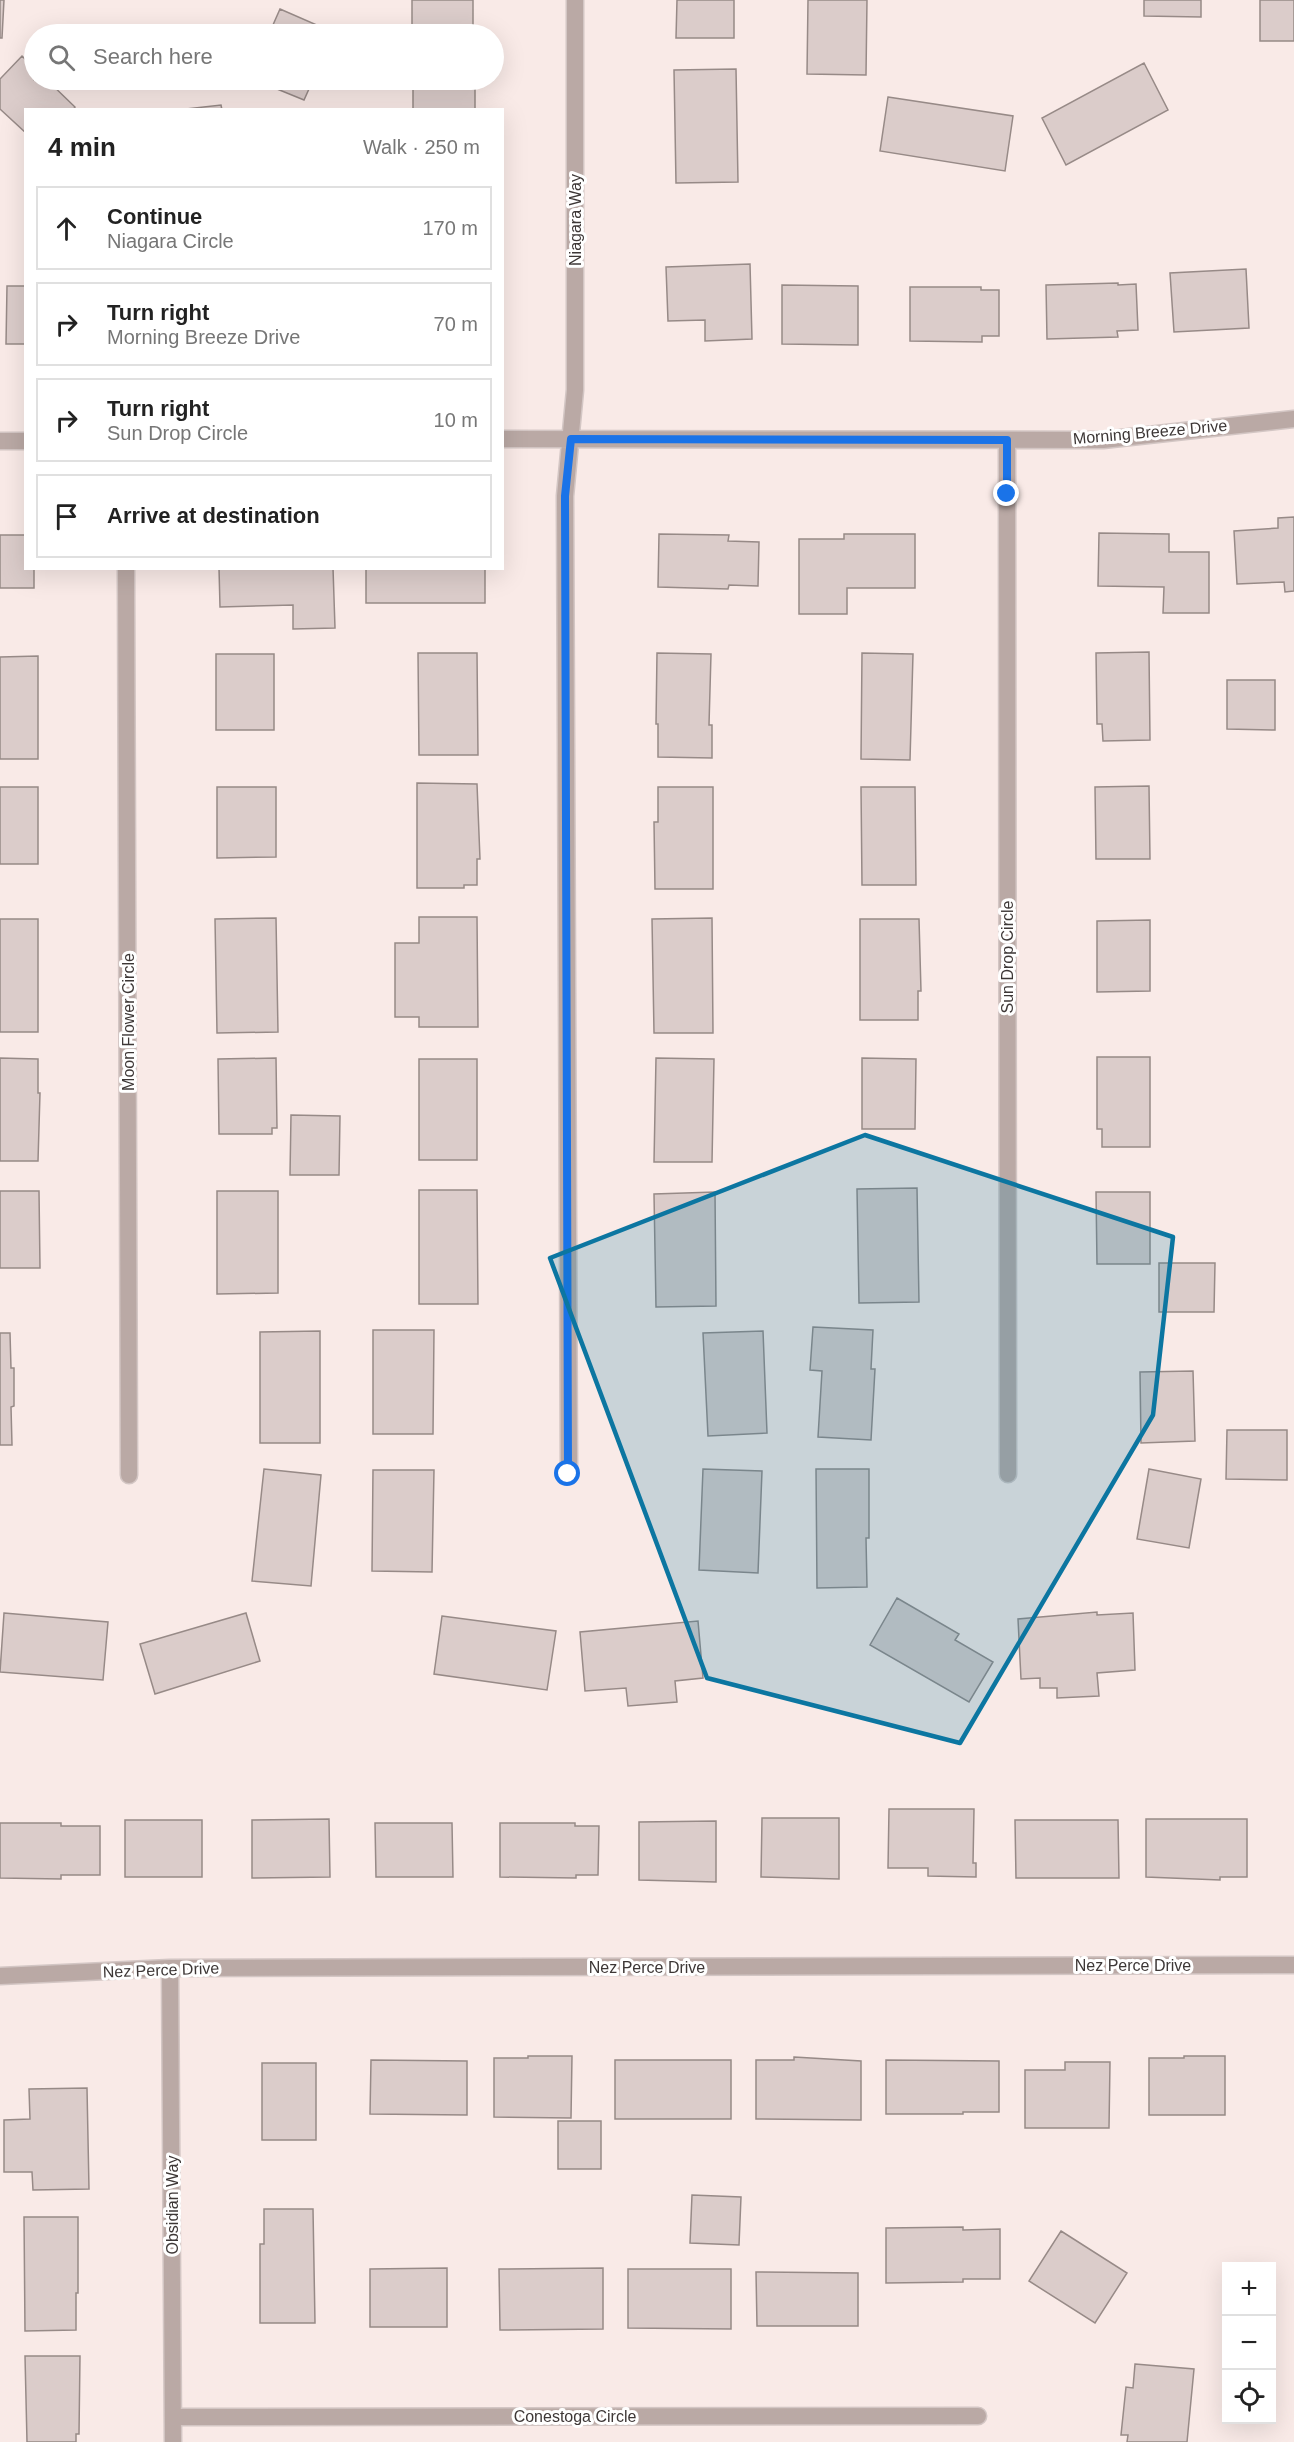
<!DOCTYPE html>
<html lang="en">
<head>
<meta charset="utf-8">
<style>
  :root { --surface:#fff; --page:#f2f2f2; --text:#222; --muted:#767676; --line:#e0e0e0 }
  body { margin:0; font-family:Helvetica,sans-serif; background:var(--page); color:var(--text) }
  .controls { position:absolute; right:18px; bottom:18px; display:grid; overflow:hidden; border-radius:0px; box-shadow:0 6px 24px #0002 }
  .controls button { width:54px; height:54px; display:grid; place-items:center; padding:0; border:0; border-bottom:2px solid var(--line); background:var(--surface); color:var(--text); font:30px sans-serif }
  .stop { position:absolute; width:18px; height:18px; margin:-14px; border:4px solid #1a73e8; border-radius:50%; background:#fff }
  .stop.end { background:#1a73e8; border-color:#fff; box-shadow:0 2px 6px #0008 }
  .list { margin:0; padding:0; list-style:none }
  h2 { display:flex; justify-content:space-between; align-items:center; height:78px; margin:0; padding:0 24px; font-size:26px }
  h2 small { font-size:20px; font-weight:400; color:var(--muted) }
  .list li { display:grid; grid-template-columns:39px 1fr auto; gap:18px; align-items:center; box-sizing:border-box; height:84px; margin:0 12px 12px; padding:0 12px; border:2px solid var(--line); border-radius:0px }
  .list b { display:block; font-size:22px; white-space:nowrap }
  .list p { margin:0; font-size:20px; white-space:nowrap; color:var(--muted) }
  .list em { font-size:20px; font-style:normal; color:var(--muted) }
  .icon { flex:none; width:33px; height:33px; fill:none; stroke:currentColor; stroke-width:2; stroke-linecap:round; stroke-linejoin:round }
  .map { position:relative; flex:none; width:1294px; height:2442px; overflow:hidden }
  .search { position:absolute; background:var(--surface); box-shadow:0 6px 24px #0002; left:24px; top:24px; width:480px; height:66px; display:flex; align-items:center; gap:15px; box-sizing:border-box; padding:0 21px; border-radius:33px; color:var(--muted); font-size:22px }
  .panel { position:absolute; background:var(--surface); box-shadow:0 6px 24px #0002; left:24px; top:108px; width:480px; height:462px; border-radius:0px }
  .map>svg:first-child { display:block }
</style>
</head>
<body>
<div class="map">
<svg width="1294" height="2442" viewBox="0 0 1294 2442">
  <rect width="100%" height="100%" fill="#f9eae7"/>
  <path fill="#dbccca" stroke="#978a87" stroke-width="1.5" d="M0,0h4l-2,38h-2z
    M412,0h61v31h-61z
    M677,0h57v38h-58z
    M808,0h59l-1,75 -59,-1z
    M1144,0h57v17l-57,-1z
    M1260,0h34v41h-34z
    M280,9l53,23 -1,2h-63z
    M22,56l12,12v12h13l28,27 -2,3h-47v23l-26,-24v-30z
    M1144,63l24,47 -102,55 -24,-47z
    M736,69l2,113 -62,1 -2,-113z
    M255,80h58l-9,20z
    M413,80h62v30h-62z
    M888,97l125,19 -8,55 -125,-20z
    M221,105l1,5h-45z
    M750,264l2,75 -47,2v-21l-37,1 -2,-54z
    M1246,269l3,59 -75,4 -4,-59z
    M1118,283v2l18,-1 2,46 -21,1 1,6 -71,2 -1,-54z
    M782,285l76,1v59l-76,-1z
    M7,286h19v58h-20z
    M910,287h71v3h18v46h-17v6l-72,-1z
    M1294,517v74l-9,1 -1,-10 -47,2 -3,-53 44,-3v-10z
    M1099,533l70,1v18h40v61h-46l1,-26 -66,-1z
    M659,534l70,1 -1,6 31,1 -1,44 -29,-1 -1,4 -70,-2z
    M844,534h71v54h-68v26h-48v-75h45z
    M0,535h26v33h8v20h-34z
    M219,568h114l2,60 -42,1v-24l-73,2z
    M366,568h119v35h-119z
    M1149,652l1,88 -47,1 -1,-17h-5l-1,-71z
    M418,653h59l1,102h-59z
    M657,653l54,1 -2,71h3v33l-54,-1v-33h-2z
    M862,653l51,1 -3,106 -49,-1z
    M216,654h58v76h-58z
    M38,656v103h-38v-102z
    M1227,680h48v50l-48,-1z
    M417,783l60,1 3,75h-3v26h-13v3h-47z
    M1149,786l1,73h-54l-1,-72z
    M0,787h38v77h-38z
    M217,787h59v70l-59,1z
    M658,787h55v102h-58l-1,-67h4z
    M861,787h54l1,98h-54z
    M419,917h58l1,110h-59v-10h-24v-74h24z
    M276,918l2,114 -61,1 -2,-114z
    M712,918l1,115h-59l-2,-114z
    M0,919h38v113h-38z
    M860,919h59l2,72h-3v29h-58z
    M1150,920v71l-53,1v-71z
    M1097,1057h53v90h-48v-18h-5z
    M0,1058l38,1v34h2l-2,68h-38z
    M276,1058l1,70h-5v6h-53l-1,-75z
    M656,1058l58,1 -2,103h-58z
    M862,1058l54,1 -1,70h-53z
    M419,1059h58v101h-58z
    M291,1115l49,1 -1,59h-49z
    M917,1188l2,114 -60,1 -2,-114z
    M419,1190h58l1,114h-59z
    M0,1191h39l1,77h-40z
    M217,1191h61v102l-61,1z
    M715,1192l1,114 -60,1 -2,-113z
    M1096,1192h54v72h-53z
    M1159,1263h56l-1,49h-55z
    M813,1327l60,3 -2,39h4l-4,71 -53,-3 4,-66 -12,-1z
    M373,1330h61l-1,104h-60z
    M320,1331v112h-60v-111z
    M763,1331l4,102 -59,3 -5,-103z
    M0,1333h10l1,35h3v38l-3,1 1,38h-12z
    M1193,1371l2,70 -54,2 -1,-71z
    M1227,1430h60v50l-61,-1z
    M264,1469l57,6 -10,111 -59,-5z
    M703,1469l59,2 -4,102 -59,-3z
    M816,1469h53v69h-3l1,49 -50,1z
    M1149,1469l52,10 -12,69 -52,-9z
    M373,1470h61l-2,102 -60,-1z
    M897,1598l62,36 -4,6 38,22 -24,40 -99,-57z
    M1097,1612v3l36,-2 2,57 -38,3 2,23 -42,2v-10h-17v-10l-19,1 -3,-60z
    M4,1613l104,9 -5,58 -103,-8z
    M246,1613l14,48 -105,33 -15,-50z
    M442,1616l114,15 -9,59 -113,-16z
    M698,1621l5,57 -28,3 2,21 -49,4 -2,-18 -41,3 -5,-59z
    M889,1809h85l-1,54h3v14l-48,-1v-8h-40z
    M762,1818h77v61l-78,-2z
    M329,1819l1,58 -78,1v-58z
    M1146,1819h101v58h-27v3l-74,-3z
    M125,1820h77v57h-77z
    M1015,1820h103l1,58h-103z
    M716,1821v61l-77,-2v-58z
    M0,1823h61v3h39v49h-39v4l-61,-1z
    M375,1823h77l1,54h-77z
    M500,1823h75v3h24l-1,49h-22v3l-76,-1z
    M528,2056h44l-1,62 -77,-1v-59h34z
    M1184,2056h41v59h-76v-57h35z
    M794,2057l67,4v59l-105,-1v-59h38z
    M371,2060l96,1v54l-97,-1z
    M615,2060h116v59h-116z
    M886,2060l113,1v51h-36v2h-77z
    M1065,2062h45l-1,66h-84v-58h40z
    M262,2063h54v77h-54z
    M87,2088l2,101 -56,1 -1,-18h-28v-52l26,-1 -1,-30z
    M558,2121h43v48h-43z
    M692,2195l49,2 -2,48 -49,-2z
    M264,2209h49l2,114h-55v-79h4z
    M24,2217h54v76h-2v37l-51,1z
    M963,2227v3l37,-1v50h-37v3l-77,1v-55z
    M1061,2231l66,42 -32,50 -66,-42z
    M447,2268v59h-77v-58z
    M603,2268v61l-103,1 -1,-61z
    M628,2269h103v60l-103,-1z
    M756,2272l102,1v53h-101z
    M25,2356h55l-1,78h-3v8h-49z
    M1135,2364l59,5 -7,73h-60l1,-7h-7l5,-48 7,1z"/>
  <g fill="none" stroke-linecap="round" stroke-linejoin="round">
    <defs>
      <path id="minor" d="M502,439l601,1 191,-21
        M1007,440l1,1034
        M0,441h26
        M126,568l3,907
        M569,1475l-4,-979 10,-106v-390
        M170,1968l3,474
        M0,1976l170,-8 1124,-3
        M173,2417l805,-1"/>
    </defs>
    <use href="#minor" stroke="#d3c6c4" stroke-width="19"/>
    <use href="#minor" stroke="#baa9a5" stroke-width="16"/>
  </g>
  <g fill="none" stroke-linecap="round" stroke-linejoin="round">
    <path stroke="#1a73e8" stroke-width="8" d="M568,1474l-3,-978 6,-57 436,1v54"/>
  </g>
  <path fill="#0c76a1" fill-opacity="0.2" stroke="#0c76a1" stroke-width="4.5" stroke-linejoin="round" d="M865,1135l308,102 -20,178 -193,328 -253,-65 -157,-420z"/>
  <g text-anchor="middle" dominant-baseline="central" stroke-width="6" stroke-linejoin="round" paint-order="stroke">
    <g font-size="16" fill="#3d3736" stroke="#fff">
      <text transform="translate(575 220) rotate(-90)">Niagara Way</text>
      <text transform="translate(1150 432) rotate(-5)">Morning Breeze Drive</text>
      <text transform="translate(1007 957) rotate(-90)">Sun Drop Circle</text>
      <text transform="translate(128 1022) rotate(-90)">Moon Flower Circle</text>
      <text x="1133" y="1965">Nez Perce Drive</text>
      <text x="647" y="1967">Nez Perce Drive</text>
      <text transform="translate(161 1970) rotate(-2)">Nez Perce Drive</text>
      <text transform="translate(172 2205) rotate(-90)">Obsidian Way</text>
      <text x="575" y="2416">Conestoga Circle</text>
    </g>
  </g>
</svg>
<div class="controls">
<button>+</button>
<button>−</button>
<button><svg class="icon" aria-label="locate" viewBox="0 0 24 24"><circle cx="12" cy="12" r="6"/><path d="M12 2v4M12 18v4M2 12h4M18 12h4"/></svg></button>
</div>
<div class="stop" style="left:568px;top:1474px"></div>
<div class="stop end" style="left:1007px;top:494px"></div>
<div class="search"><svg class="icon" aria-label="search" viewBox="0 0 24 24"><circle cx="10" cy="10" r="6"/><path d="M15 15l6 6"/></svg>Search here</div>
<section class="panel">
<h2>4 min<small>Walk · 250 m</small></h2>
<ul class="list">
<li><svg class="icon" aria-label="ahead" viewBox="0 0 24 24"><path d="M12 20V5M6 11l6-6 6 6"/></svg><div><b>Continue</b><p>Niagara Circle</p></div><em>170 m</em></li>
<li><svg class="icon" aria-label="right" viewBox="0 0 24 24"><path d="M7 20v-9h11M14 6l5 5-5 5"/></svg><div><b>Turn right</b><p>Morning Breeze Drive</p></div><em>70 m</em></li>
<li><svg class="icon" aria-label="right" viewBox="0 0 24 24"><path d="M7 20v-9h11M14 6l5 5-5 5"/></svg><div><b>Turn right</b><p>Sun Drop Circle</p></div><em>10 m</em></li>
<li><svg class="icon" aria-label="arrive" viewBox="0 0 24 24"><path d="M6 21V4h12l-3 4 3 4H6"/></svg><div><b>Arrive at destination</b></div></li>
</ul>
</section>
</div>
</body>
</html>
